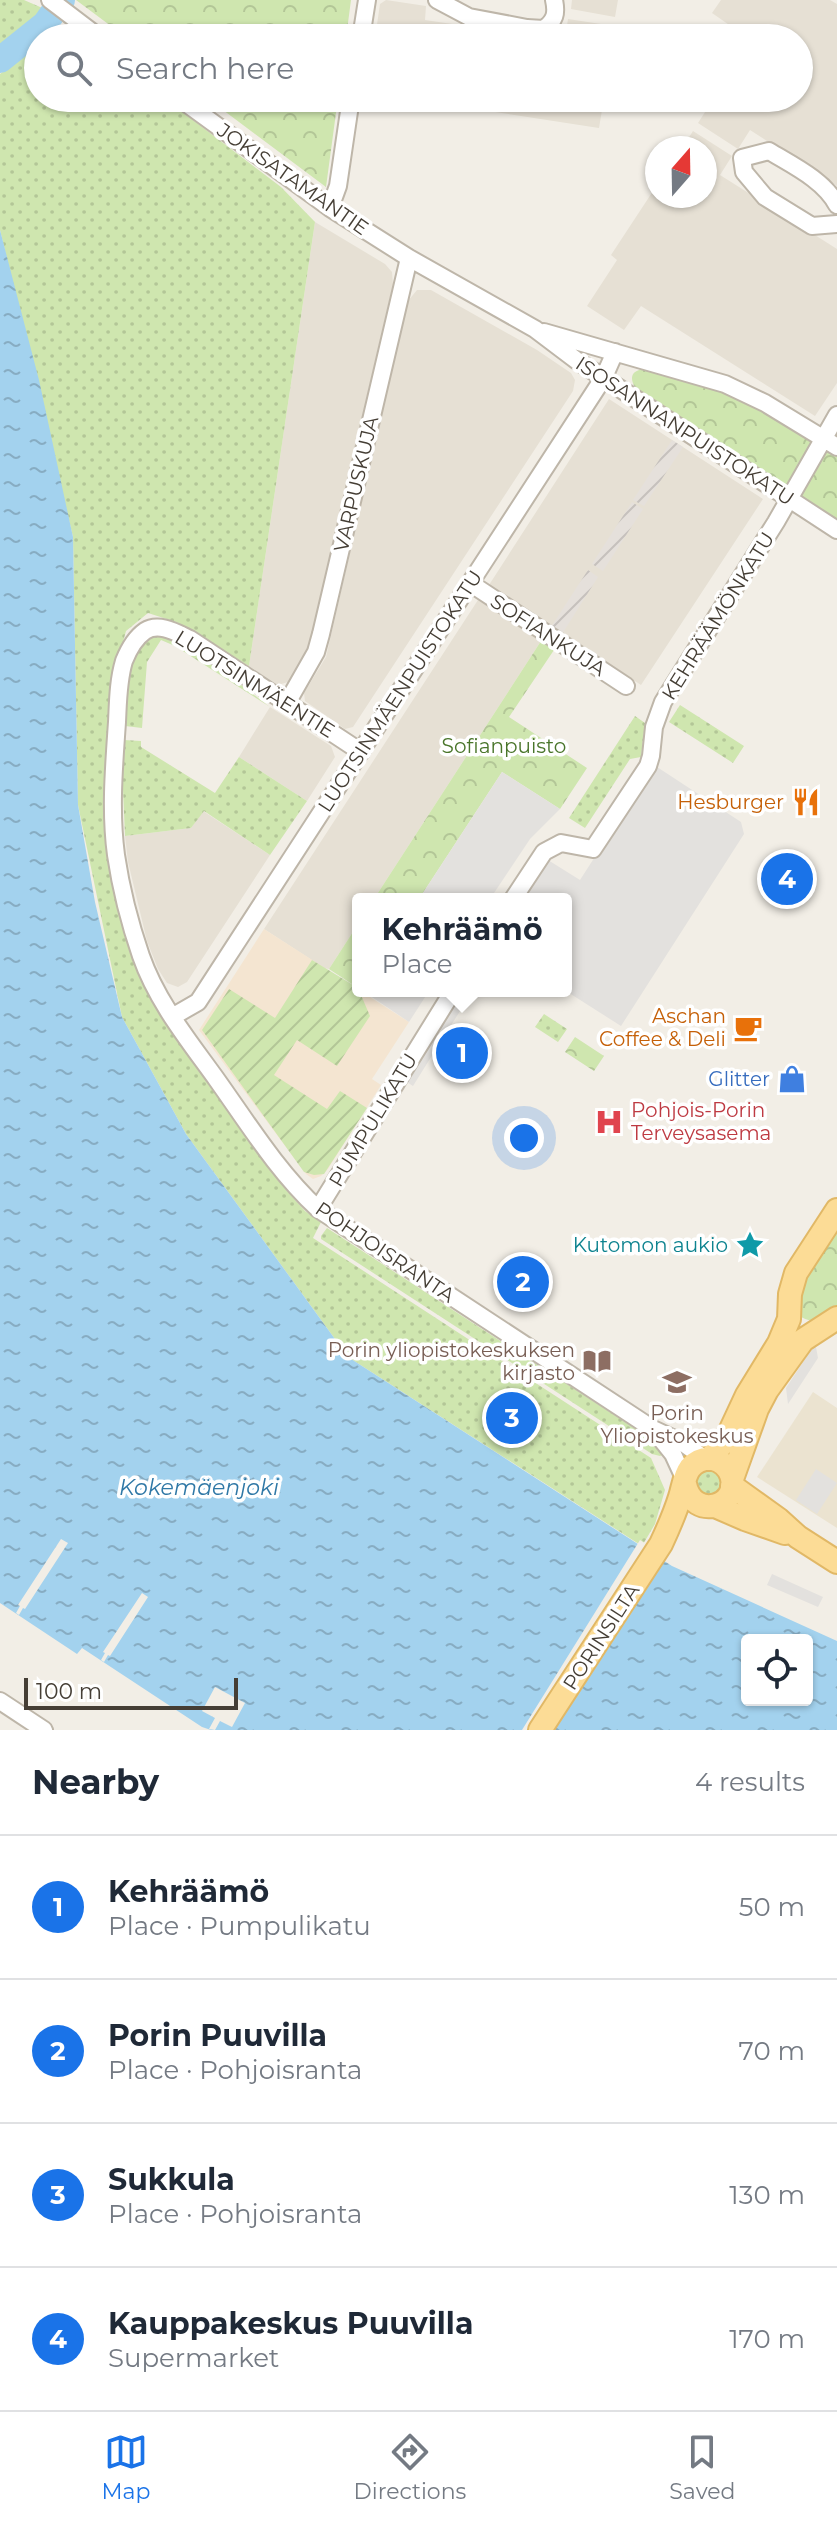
<!DOCTYPE html>
<html lang="en">
<head>
<meta charset="utf-8">
<style>
  :root { --surface:#fff; --page:#f2f2f3; --text:#1f2937; --muted:#747a83; --line:#e0e1e3; --accent:#1a73e8 }
  body { margin:0; font-family:Montserrat,sans-serif; background:var(--page); color:var(--text) }
  .controls { position:absolute; right:24px; bottom:24px; display:grid; overflow:hidden; border-radius:8px; box-shadow:0 2px 6px #0004 }
  .controls button { width:72px; height:72px; display:grid; place-items:center; padding:0; border:0; border-bottom:2px solid var(--line); background:var(--surface); color:var(--text); font:40px sans-serif }
  .compass { position:absolute; left:645px; top:136px; width:72px; height:72px; border-radius:50%; background:var(--surface); box-shadow:0 2px 6px #0004; rotate:20deg }
  .scale { position:absolute; left:24px; bottom:20px; width:214px; box-sizing:border-box; padding-left:8px; border:4px solid #453e35; border-top:0; font-size:22px; line-height:28px; white-space:nowrap; color:#453e35; -webkit-text-stroke:6px #fff; paint-order:stroke }
  .you { position:absolute; left:524px; top:1138px; width:28px; height:28px; margin:-20px; border:6px solid #fff; border-radius:50%; background:#1a73e8; box-shadow:0 0 0 12px #1a73e833 }
  .badge { display:grid; place-items:center; width:52px; height:52px; border-radius:50%; background:var(--accent); color:#fff; font-size:26px; font-weight:700 }
  .pin { position:absolute; translate:-50% -50%; border:4px solid #fff; box-shadow:0 2px 8px #0006 }
  .popup { position:absolute; left:352px; top:893px; width:220px; height:104px; box-sizing:border-box; display:grid; place-content:center; border-radius:8px; background:var(--surface); filter:drop-shadow(0 2px 6px #0005); font-size:26px; white-space:nowrap; color:var(--muted) }
  .popup b { font-size:30px; color:var(--text) }
  .popup::after { content:''; position:absolute; left:50%; top:100%; margin-left:-16px; border:16px solid transparent; border-top-color:var(--surface) }
  .list { margin:0; padding:0; list-style:none }
  h2 { display:flex; justify-content:space-between; align-items:center; height:104px; margin:0; padding:0 32px; font-size:34px }
  h2 small { font-size:26px; font-weight:400; color:var(--muted) }
  .list li { display:grid; grid-template-columns:52px 1fr auto; gap:24px; align-items:center; box-sizing:border-box; height:144px; padding:0 32px; border-top:2px solid var(--line) }
  .list b { display:block; font-size:30px; white-space:nowrap }
  .list p { margin:0; font-size:26px; white-space:nowrap; color:var(--muted) }
  .list em { font-size:26px; font-style:normal; color:var(--muted) }
  .icon { flex:none; width:44px; height:44px; fill:none; stroke:currentColor; stroke-width:2; stroke-linecap:round; stroke-linejoin:round }
  .map { position:relative; flex:none; width:837px; height:1730px; overflow:hidden }
  .search { position:absolute; background:var(--surface); box-shadow:0 2px 6px #0004; left:24px; right:24px; top:24px; height:88px; display:flex; align-items:center; gap:20px; box-sizing:border-box; padding:0 28px; border-radius:44px; color:var(--muted); font-size:30px }
  .sheet { height:680px; background:var(--surface) }
  nav { display:flex; justify-content:space-around; align-items:center; box-sizing:border-box; height:112px; border-top:2px solid var(--line); background:var(--surface); font-size:22px; color:var(--muted) }
  nav a { display:grid; justify-items:center; gap:4px }
  nav .on { color:var(--accent) }
  .map>svg:first-child { display:block }
</style>
</head>
<body>
<div class="map">
<svg width="837" height="1730" viewBox="0 0 837 1730">
  <defs>
    <pattern id="industrial-furrows" width="10" height="10" patternUnits="userSpaceOnUse" patternTransform="scale(2)"><rect width="10" height="10" fill="#e5e0db"/><path d="M-1 1l2-2M0 10L10 0M9 11l2-2" fill="none" stroke="#c6c1bd"/></pattern>
    <pattern id="grass-dots" width="8" height="8" patternUnits="userSpaceOnUse" patternTransform="scale(2)"><rect width="8" height="8" fill="#cfe6af"/><path d="M2 2h.1M6 6h.1" fill="none" stroke="#b3c697" stroke-width="1.8" stroke-linecap="round"/></pattern>
    <pattern id="park-crowns" width="20" height="18" patternUnits="userSpaceOnUse" patternTransform="scale(2)"><rect width="20" height="18" fill="#cfe6af"/><path d="M2 6a3 3 0 1 1 6 0M12 15a3 3 0 1 1 6 0" fill="none" stroke="#b3c697"/></pattern>
    <pattern id="garden-furrows" width="10" height="10" patternUnits="userSpaceOnUse" patternTransform="scale(2)"><rect width="10" height="10" fill="#cfe6af"/><path d="M-1 1l2-2M0 10L10 0M9 11l2-2" fill="none" stroke="#b3c697"/></pattern>
    <pattern id="water-ripples" width="26" height="14" patternUnits="userSpaceOnUse" patternTransform="scale(2)"><rect width="26" height="14" fill="#a3d2ee"/><path d="M2 4q2-2 4 0t4 0M15 11q2-2 4 0t4 0" fill="none" stroke="#87acc2"/></pattern>
  </defs>
  <rect width="100%" height="100%" fill="#f2eee6"/>
  <path fill="#e6e0d4" d="M386,0l40,6 -1,14 122,18h-172l5,-34z
    M572,0h46l-3,17 -44,-8z
    M721,0h109l7,4v182l-87,-56 -12,19 -40,-26 16,-25h85v-60h-51l-36,-25z
    M568,19l46,7 -1,12h-48z
    M404,98h200l-5,30z
    M693,131l39,25 -12,19 117,74v134l-22,33 -174,-110 -17,24 -37,-24 30,-46 -6,-5 46,-70v11h48v-48h-23z
    M315,222l70,42 7,8 1,12 -85,365 -20,33 -10,3 -29,-19z
    M417,290h14l106,60 34,23 4,7 -2,11 -220,336 -8,2 -40,-28 -1,-8 22,-36 82,-356z
    M609,399l154,100 -122,186 -152,-100z
    M478,600l63,41 -167,258h-16v25l-29,45 -5,-1 -60,-39z
    M270,707l61,39 4,11 -28,44 -68,-44z
    M203,811l67,44 -83,127 -9,5 -11,-4 -9,-14 -11,-28 -19,-79 -3,-26 66,-8z"/>
  <path fill="#f4e5d1" d="M264,929l145,93 -37,57 9,6 -53,84 -7,7 -8,3 -7,-5 -107,-144z"/>
  <path fill="url(#industrial-furrows)" d="M672,440l11,7 -39,59 -11,-6z
    M632,502l11,7 -40,62 -11,-7z
    M588,570l10,7 -36,57 -11,-7z"/>
  <path fill="#ebe3d0" d="M813,1392l24,16v120l-80,-51z"/>
  <path fill="url(#grass-dots)" d="M0,0h24l23,10 -18,18 -29,18z
    M38,44v54h126l117,89 34,35 -66,444 -73,-44 -28,-9 -22,18 -12,44 -6,163 25,122 26,53 128,178 18,20 16,11 -8,16 338,220 14,32 -10,34 -13,22 -294,-189 -162,-223 -64,-117 -44,-212 -5,-268 -73,-307v-156z
    M152,636c29,-3 93,53 118,71l-95,-61 -14,-6 -14,22 -5,66 -17,-2c2,-34 -1,-66 27,-90z
    M680,705l64,41 -11,17 -64,-41z
    M635,716l10,7 -4,34 -11,2 -45,69 -16,-10z
    M124,740l17,1v6l74,46 24,-36 68,44 -37,54 -66,-44 -13,17 -66,8 -3,-70z
    M544,1014l23,15 -9,13 -23,-15z
    M327,1228l321,209 17,17 -5,2 -8,-2 -331,-215v-3z
    M713,1468l12,15 -11,15 -18,-6 -1,-16 3,-4z"/>
  <path fill="url(#park-crowns)" d="M76,0h275l-5,38h-219z
    M207,98h131l-12,89z
    M644,369l72,19 47,21 74,48v64l-196,-127c-10,-9 -15,-23 3,-25z
    M541,641l13,9 -45,67 78,51 -27,41 -58,-37 -83,127h-45z
    M358,924v64l-29,-19z
    M575,1037l29,19 -10,15 -29,-19z
    M837,1229v83c-14,5 -26,14 -38,3l-2,-28z"/>
  <path fill="url(#garden-furrows)" d="M312,960l46,28 12,28 -33,50 -40,-26 -23,35 53,34 13,-18 27,17 -43,66 -10,1 -10,-3 -102,-142 27,-41 46,29z"/>
  <path fill="#e3e1de" d="M654,765l87,57 3,12 -123,192 -55,-35v-92h-43l25,-39 32,20z
    M502,772l58,37 -30,30 -40,60h-71z
    M363,991h66l-20,31z
    M443,991h30l-27,42 -9,-5 -5,7 9,6 -28,45 -22,-14z
    M813,1347h3l2,11 -30,46 -2,-16z
    M816,1469l21,14 -20,31 -21,-14z
    M772,1574l51,23 -5,10 -51,-22z"/>
  <path fill="url(#water-ripples)" fill-rule="evenodd" d="M0,230l39,150 34,157 5,268 17,97 27,115 64,117 162,223 324,209 165,75v89h-626l-9,-3 -120,-79 -5,6 -77,-51zM747,1640h60v60h-60z"/>
  <path fill="#f2eee6" d="M61,1539l7,4 -43,66 -2,-1 -4,7 -3,-2 4,-7 -2,-1z
    M640,1540l23,15 -109,175h-32z
    M142,1593l6,4 -38,59 -2,-1 -4,7 -3,-2 4,-7 -2,-1z
    M215,1687l30,16 -13,24 -12,-6 -5,9 -6,-1 6,-11 -13,-7z"/>
  <g fill="none" stroke-linecap="round" stroke-linejoin="round">
    <path stroke="#a3d2ee" stroke-width="26" d="M0,60l45,-36 17,-24"/>
    <defs>
      <path id="minor" d="M50,0l50,38
        M437,0l32,17 58,11 17,1c11,-9 13,-15 10,-29
        M361,38l6,-38
        M179,98l151,110 79,50 126,71 41,31 261,170
        M837,205c-13,-25 -45,-40 -68,-54l-27,7 2,14 21,25 47,29 25,-2
        M330,208l8,-22 13,-88
        M544,332l181,52 40,19 72,44
        M470,583l156,103
        M287,703l29,-51 5,-18 88,-376
        M361,752l-171,-113c-13,-6 -31,-17 -45,-8 -10,7 -17,20 -21,30 -6,20 -6,41 -7,61 -3,44 -7,89 -1,133 5,34 14,69 25,101 16,46 48,85 76,124 32,45 61,92 101,129l335,220 30,14 22,16
        M513,899l31,-47 17,-9 32,6 55,-83 3,-10 3,-29 9,-25 113,-180 61,-107
        M172,1017l26,-15 406,-625 11,-25
        M318,1209l135,-218
        M657,1434l16,20 12,26
        M0,1701l44,29"/>
      <path id="major" d="M709,1459l17,-19 21,-45 32,-52 10,-24 1,-25 6,-21 41,-63
        M732,1479l25,-70 10,-19 36,-50 34,-22
        M732,1486l46,33 20,18 39,25
        M715,1506l30,13 40,14
        M540,1730l121,-186c7,-15 14,-31 19,-47 3,-9 4,-21 10,-29 6,-7 14,-10 23,-9 8,2 15,8 18,16 11,31 -38,47 -46,9"/>
    </defs>
    <use href="#minor" stroke="#beb6a9" stroke-width="20"/>
    <use href="#major" stroke="#e1b866" stroke-width="26"/>
    <use href="#minor" stroke="#fff" stroke-width="16"/>
    <use href="#major" stroke="#fcdc96" stroke-width="22"/>
  </g>
  <defs>
    <symbol id="restaurant-bare" viewBox="-9 -9 18 18"><path d="M-5-6h1v4h1v-4h1v4h1v-4h1v5L-1.5 .5V6h-2V.5L-5-1ZM5-6V6H3V1.5H1.5Q1.5-4 5-6Z" fill="#e8710a" stroke="#fff" stroke-width="2.5" paint-order="stroke"/></symbol>
    <symbol id="cafe-bare" viewBox="-9 -9 18 18"><path d="M-5.5-4.5H6V0H3Q3 3.5 0 3.5H-2.5Q-5.5 3.5-5.5 0ZM3-3.2v2h1.7v-2ZM-6 4.5H4V6H-6Z" fill="#e8710a" stroke="#fff" stroke-width="2.5" paint-order="stroke"/></symbol>
    <symbol id="shop-bare" viewBox="-9 -9 18 18"><path d="M-5-2.5h2.3a2.7 3.5 0 0 1 5.4 0H5L5.5 6h-11ZM-1.5-2.5h3a1.5 2.3 0 0 0-3 0Z" fill="#3f7fe0" stroke="#fff" stroke-width="2.5" paint-order="stroke"/></symbol>
    <symbol id="hospital-bare" viewBox="-9 -9 18 18"><path d="M-5-5h3v3.5h4V-5h3V5h-3V1.5h-4V5h-3Z" fill="#e0444e" stroke="#fff" stroke-width="2.5" paint-order="stroke"/></symbol>
    <symbol id="sight-bare" viewBox="-9 -9 18 18"><path d="M0-6L1.8-2.2L6-1.7L2.9 1.2L3.7 5.4L0 3.3L-3.7 5.4L-2.9 1.2L-6-1.7L-1.8-2.2Z" fill="#0f9aa8" stroke="#fff" stroke-width="2.5" paint-order="stroke"/></symbol>
    <symbol id="library-bare" viewBox="-9 -9 18 18"><path d="M-6-4Q-3-5.5-.7-3.5V5Q-3 3-6 4ZM6-4Q3-5.5 .7-3.5V5Q3 3 6 4Z" fill="#8d6e63" stroke="#fff" stroke-width="2.5" paint-order="stroke"/></symbol>
    <symbol id="university-bare" viewBox="-9 -9 18 18"><path d="M0-5L7-2L0 1L-7-2ZM-4 1L0 2.5L4 1V4Q0 6-4 4Z" fill="#8d6e63" stroke="#fff" stroke-width="2.5" paint-order="stroke"/></symbol>
  </defs>
  <g fill-rule="evenodd">
    <use href="#restaurant-bare" x="786" y="782" width="40" height="40"/>
    <use href="#cafe-bare" x="728" y="1008" width="40" height="40"/>
    <use href="#shop-bare" x="772" y="1059" width="40" height="40"/>
    <use href="#hospital-bare" x="589" y="1102" width="40" height="40"/>
    <use href="#sight-bare" x="730" y="1225" width="40" height="40"/>
    <use href="#library-bare" x="577" y="1341" width="40" height="40"/>
    <use href="#university-bare" x="657" y="1362" width="40" height="40"/>
  </g>
  <g text-anchor="middle" dominant-baseline="central" stroke-width="7" stroke-linejoin="round" paint-order="stroke">
    <g font-size="20" fill="#453e35" stroke="#fff">
      <text transform="translate(293 179) rotate(35)">JOKISATAMANTIE</text>
      <text transform="translate(685 431) rotate(33)">ISOSANNANPUISTOKATU</text>
      <text transform="translate(356 484) rotate(-77)">VARPUSKUJA</text>
      <text transform="translate(718 616) rotate(-58)">KEHRÄÄMÖNKATU</text>
      <text transform="translate(548 635) rotate(33)">SOFIANKUJA</text>
      <text transform="translate(255 684) rotate(32)">LUOTSINMÄENTIE</text>
      <text transform="translate(400 691) rotate(-57)">LUOTSINMÄENPUISTOKATU</text>
      <text transform="translate(373 1120) rotate(-59)">PUMPULIKATU</text>
      <text transform="translate(385 1252) rotate(34)">POHJOISRANTA</text>
      <text transform="translate(601 1637) rotate(-57)">PORINSILTA</text>
    </g>
    <g font-size="20" fill="#49752a" stroke="#fff">
      <text x="504" y="746">Sofianpuisto</text>
    </g>
    <g font-size="20" fill="#c56008" stroke="#fff" text-anchor="end">
      <text x="784" y="802">Hesburger</text>
      <text x="726" y="1016">Aschan<tspan x="726" dy="23">Coffee &amp; Deli</tspan></text>
    </g>
    <g font-size="20" fill="#366cbe" stroke="#fff" text-anchor="end">
      <text x="770" y="1079">Glitter</text>
    </g>
    <g font-size="20" fill="#be3a42" stroke="#fff" text-anchor="start">
      <text x="631" y="1110">Pohjois-Porin<tspan x="631" dy="23">Terveysasema</tspan></text>
    </g>
    <g font-size="20" fill="#0d838f" stroke="#fff" text-anchor="end">
      <text x="728" y="1245">Kutomon aukio</text>
    </g>
    <g font-size="20" fill="#785e54" stroke="#fff" text-anchor="end">
      <text x="575" y="1350">Porin yliopistokeskuksen<tspan x="575" dy="23">kirjasto</tspan></text>
      <text x="677" y="1413" text-anchor="middle">Porin<tspan x="677" dy="23">Yliopistokeskus</tspan></text>
    </g>
    <g font-size="22" font-style="italic" fill="#2f78a6" stroke="#fff">
      <text x="199" y="1487">Kokemäenjoki</text>
    </g>
  </g>
</svg>
<div class="controls">
<button><svg class="icon" aria-label="locate" viewBox="0 0 24 24"><circle cx="12" cy="12" r="6"/><path d="M12 2v4M12 18v4M2 12h4M18 12h4"/></svg></button>
</div>
<svg class="compass" viewBox="-18 -18 36 36"><path d="M0-13l5 13h-10z" fill="#e53935"/><path d="M0 13l5-13h-10z" fill="#747a83"/></svg>
<div class="scale">100 m</div>
<div class="you"></div>
<div class="pin badge" style="left:462px;top:1053px">1</div>
<div class="popup"><b>Kehräämö</b>Place</div>
<div class="pin badge" style="left:523px;top:1282px">2</div>
<div class="pin badge" style="left:512px;top:1418px">3</div>
<div class="pin badge" style="left:787px;top:879px">4</div>
<div class="search"><svg class="icon" aria-label="search" viewBox="0 0 24 24"><circle cx="10" cy="10" r="6"/><path d="M15 15l6 6"/></svg>Search here</div>
</div>
<section class="sheet">
<h2>Nearby<small>4 results</small></h2>
<ul class="list">
<li><span class="badge">1</span><div><b>Kehräämö</b><p>Place · Pumpulikatu</p></div><em>50 m</em></li>
<li><span class="badge">2</span><div><b>Porin Puuvilla</b><p>Place · Pohjoisranta</p></div><em>70 m</em></li>
<li><span class="badge">3</span><div><b>Sukkula</b><p>Place · Pohjoisranta</p></div><em>130 m</em></li>
<li><span class="badge">4</span><div><b>Kauppakeskus Puuvilla</b><p>Supermarket</p></div><em>170 m</em></li>
</ul>
</section>
<nav>
<a class="on"><svg class="icon" aria-label="map" viewBox="0 0 24 24"><path d="M3 6l6-2 6 2 6-2v14l-6 2-6-2-6 2zM9 4v14M15 6v14"/></svg>Map</a>
<a><svg class="icon" aria-label="directions" viewBox="0 0 24 24"><path d="M12 3l9 9-9 9-9-9zM9 14v-3h6M13 9l2 2-2 2"/></svg>Directions</a>
<a><svg class="icon" aria-label="saved" viewBox="0 0 24 24"><path d="M7 4h10v16l-5-4-5 4z"/></svg>Saved</a>
</nav>
</body>
</html>
